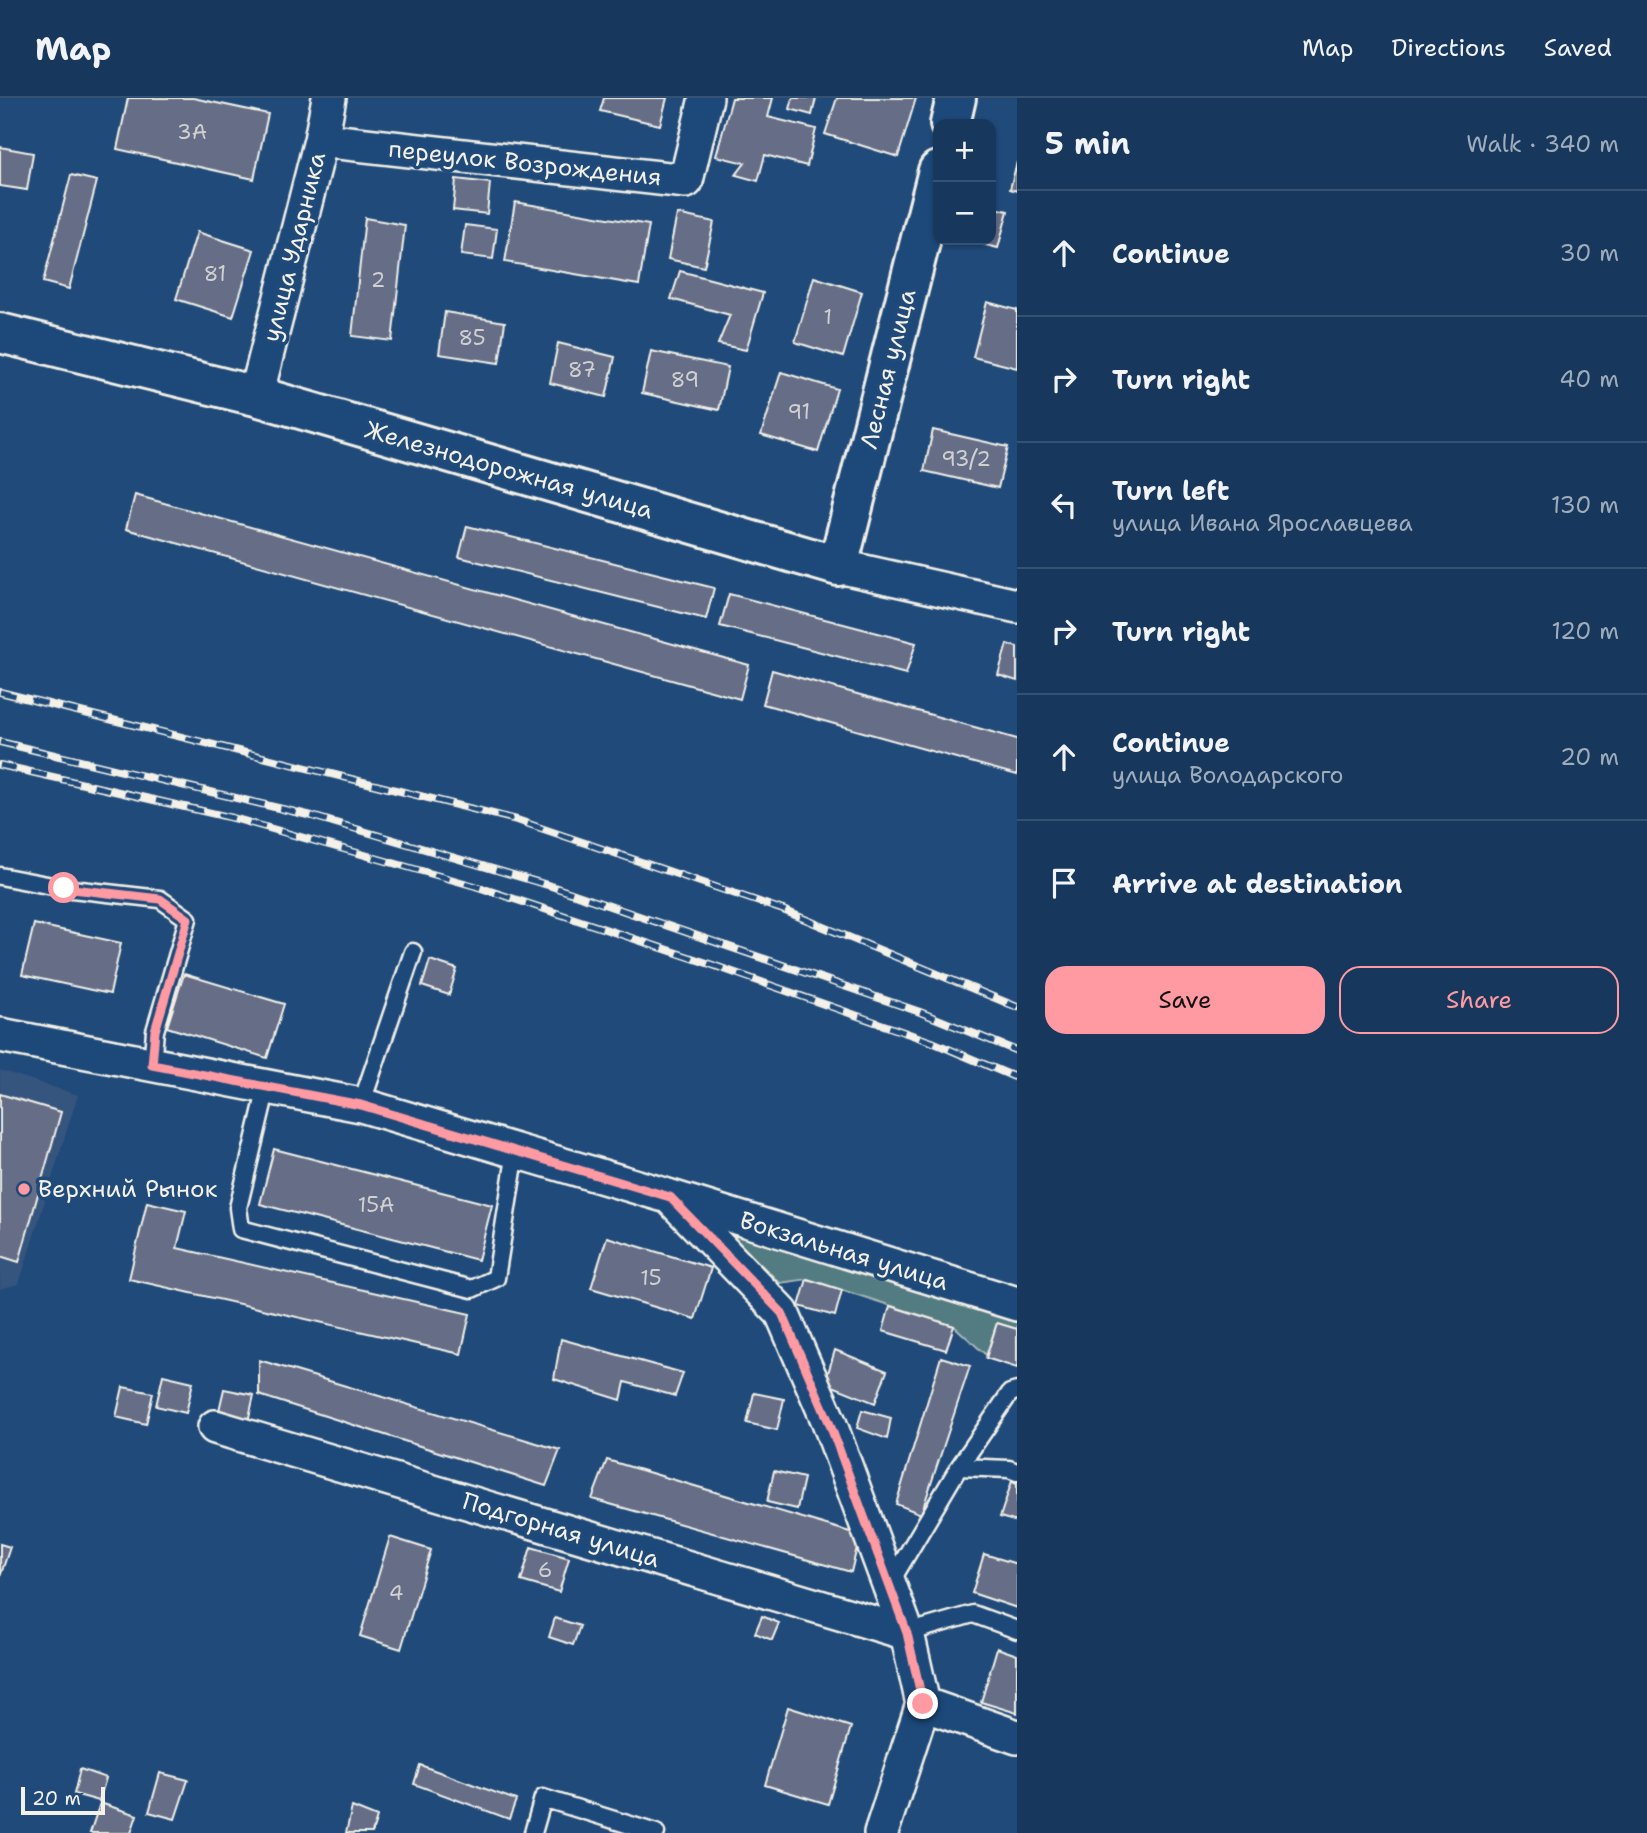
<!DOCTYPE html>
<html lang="en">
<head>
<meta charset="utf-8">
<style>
  :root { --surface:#17385c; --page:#244365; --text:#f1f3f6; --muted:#9eacbb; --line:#365272; --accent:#ff9aa2 }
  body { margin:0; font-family:"Shantell Sans",sans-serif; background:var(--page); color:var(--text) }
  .controls { position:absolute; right:21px; top:21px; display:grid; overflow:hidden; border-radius:14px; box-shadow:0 2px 5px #0004 }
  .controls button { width:63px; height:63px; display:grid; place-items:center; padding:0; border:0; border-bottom:2px solid var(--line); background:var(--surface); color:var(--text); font:35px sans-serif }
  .scale { position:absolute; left:21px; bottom:18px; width:84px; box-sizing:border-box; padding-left:7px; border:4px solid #f4f1e8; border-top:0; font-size:19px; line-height:24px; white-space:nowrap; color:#f4f1e8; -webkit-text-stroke:5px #1f4a7a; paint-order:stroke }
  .stop { position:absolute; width:21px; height:21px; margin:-16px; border:5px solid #ff9aa2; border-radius:50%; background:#fff }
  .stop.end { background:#ff9aa2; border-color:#fff; box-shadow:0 2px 7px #0008 }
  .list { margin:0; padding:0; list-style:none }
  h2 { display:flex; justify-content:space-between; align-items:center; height:91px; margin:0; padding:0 28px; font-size:30px }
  h2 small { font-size:23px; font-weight:400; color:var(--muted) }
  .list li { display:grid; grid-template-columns:46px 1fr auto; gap:21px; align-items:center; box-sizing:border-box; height:126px; padding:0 28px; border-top:2px solid var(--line) }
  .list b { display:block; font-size:26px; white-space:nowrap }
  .list p { margin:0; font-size:23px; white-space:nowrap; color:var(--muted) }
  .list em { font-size:23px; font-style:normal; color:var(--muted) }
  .actions { display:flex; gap:14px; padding:21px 28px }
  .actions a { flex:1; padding:16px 0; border:2px solid var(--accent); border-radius:21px; text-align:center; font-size:24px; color:var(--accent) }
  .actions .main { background:var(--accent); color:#111 }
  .icon { flex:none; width:38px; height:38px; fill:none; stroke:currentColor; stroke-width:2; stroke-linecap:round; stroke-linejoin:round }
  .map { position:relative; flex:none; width:1017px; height:1735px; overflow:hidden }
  header { display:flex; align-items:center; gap:42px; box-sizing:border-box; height:98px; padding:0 35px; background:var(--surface); border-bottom:2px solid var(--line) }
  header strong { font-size:33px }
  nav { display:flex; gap:38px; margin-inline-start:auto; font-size:24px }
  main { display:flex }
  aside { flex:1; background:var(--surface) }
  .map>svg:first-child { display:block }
</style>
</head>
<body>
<header>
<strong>Map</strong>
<nav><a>Map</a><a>Directions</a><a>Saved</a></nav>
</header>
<main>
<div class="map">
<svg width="1017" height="1735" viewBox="0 0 1017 1735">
  <rect width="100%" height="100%" fill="#1f4a7a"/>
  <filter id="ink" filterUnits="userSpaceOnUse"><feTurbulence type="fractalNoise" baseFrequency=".0143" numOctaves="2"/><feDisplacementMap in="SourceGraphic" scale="14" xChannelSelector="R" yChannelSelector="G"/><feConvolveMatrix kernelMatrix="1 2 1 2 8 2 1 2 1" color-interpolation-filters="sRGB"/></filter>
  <g filter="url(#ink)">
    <path fill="#34547e" d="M0,972l78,25 -59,189 -19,5z"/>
    <path fill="#537b82" stroke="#a4b6b5" stroke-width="2" d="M747,1126l270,80v25l-20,-6 -11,32 -32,-29 -146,-47 -28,4 -46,-44z"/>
    <path fill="#656d87" stroke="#f4f1e8" stroke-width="2" d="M128,0h65l75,16 -14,65 -137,-30z
      M604,0h63l-7,27 -60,-14z
      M732,0h41l-5,19 48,12 -9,37 -42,-11 -7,26 -22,-6 9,-12 -29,-7z
      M793,0h23l-4,17 -22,-6z
      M837,0h79l-18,59 -73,-23z
      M0,49l33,6 -6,37 -27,-4z
      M1017,64v29l-7,-2z
      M71,77l26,6 -28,108 -26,-7z
      M456,81l34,4 -3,31 -34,-4z
      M515,104l134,23 -10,60 -134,-23z
      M991,109l17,4 -10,37 -33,-8h26z
      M677,116l37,8 -10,45 -36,-8z
      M365,120l40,7 -13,116 -40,-5z
      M465,127l32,4 -4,30 -32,-4z
      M197,134l57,18 -21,67 -57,-18z
      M680,173l83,22 -17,57 -28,-6 12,-29 -59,-16z
      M814,179l48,15 -19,65 -48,-15z
      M987,204l30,8v58l-44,-11z
      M445,214l60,10 -6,41 -60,-9z
      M558,245l57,14 -9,40 -56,-14z
      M651,253l77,16 -9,43 -77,-17z
      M781,274l56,17 -19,63 -57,-17z
      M933,332l75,17 -10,41 -74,-17z
      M135,397l614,170 -9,34 -614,-170z
      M467,428l247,62 -8,31 -247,-62z
      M729,496l187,49 -10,31 -186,-48z
      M1007,546l10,3v34l-19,-6z
      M772,572l245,69v36l-254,-71z
      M34,826l87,19 -11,51 -88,-19z
      M430,862l27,9 -8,26 -27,-9z
      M184,876l100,30 -17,54 -100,-31z
      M0,996l61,18 -42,150 -19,-6z
      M274,1051l218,56 -14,55 -218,-56z
      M147,1104l39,9 -9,37 293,66 -9,40 -332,-75z
      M607,1139l104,31 -16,51 -104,-31z
      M807,1181l35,11 -7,26 -36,-10z
      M890,1208l64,20 -8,24 -63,-19z
      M997,1225l20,6v39l-31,-10z
      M561,1241l122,34 -8,23 -50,-14 -4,18 -67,-21z
      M835,1252l52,21 -12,32 -50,-20z
      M941,1259l29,9 -49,148 -25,-10z
      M259,1262l301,90 -14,36 -287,-91z
      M163,1277l30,7 -7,31 -30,-7z
      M123,1289l30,6 -7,31 -30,-7z
      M224,1291l30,6 -7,31 -30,-7z
      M754,1295l30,6 -7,31 -30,-7z
      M862,1312l29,8 -4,21 -30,-11z
      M607,1362l253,75 -9,37 -259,-73z
      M774,1373l30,7 -7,31 -30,-7z
      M1012,1383l5,2v39l-17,-5z
      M390,1439l41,13 -30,99 -41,-13z
      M0,1446l10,3 -10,30z
      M531,1449l38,11 -10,34 -38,-11z
      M984,1456l33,10v44l-45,-15z
      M762,1518l17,7 -7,17 -17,-7z
      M555,1520l25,8 -7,19 -24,-8z
      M997,1550l20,7v58l-36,-11z
      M788,1609l63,20 -23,77 -63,-19z
      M420,1667l96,35 -7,19 -95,-35z
      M80,1671l26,9 -7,23 -25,-7z
      M160,1675l28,7 -13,39 -26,-7z
      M100,1705l37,12 -6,18h-41z
      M352,1709l25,10 -5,16h-26z"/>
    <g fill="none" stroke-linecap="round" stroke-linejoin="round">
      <defs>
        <path id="lane" d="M0,778l63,12 97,11 28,20 -33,112 -3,34
          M267,989l-29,121 3,21 231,60 24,-11 20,-127
          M361,1007l52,-153
          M959,1369l50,2 8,3
          M890,1485l69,-116 51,-74 7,-2
          M907,1535l66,-19 44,16
          M533,1735l10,-35 113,35"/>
        <path id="street" d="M321,42l365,41 20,-83
          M256,298l65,-256 8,-42
          M838,468l179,40
          M0,937l361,70 310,92 346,107
          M672,1101l110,114 47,109 78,211 16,71 -42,129
          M215,1329l692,206
          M923,1606l94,33"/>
        <path id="secondary" d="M950,26l6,-26
          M0,235l256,63 582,170 100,-395"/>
      </defs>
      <use href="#lane" stroke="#f4f1e8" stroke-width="21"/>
      <use href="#street" stroke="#f4f1e8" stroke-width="38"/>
      <use href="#secondary" stroke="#f4f1e8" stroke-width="44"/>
      <use href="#lane" stroke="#1f4a7a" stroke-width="16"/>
      <use href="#street" stroke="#1f4a7a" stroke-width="33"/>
      <use href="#secondary" stroke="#1f4a7a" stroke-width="38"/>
      <defs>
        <path id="rail" d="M0,594l517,128 266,90 234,97
          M0,644l312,74 239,70 369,126 97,39
          M0,667l233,53 242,68 229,76 228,80 85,36"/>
      </defs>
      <use href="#rail" stroke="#f4f1e8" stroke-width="8"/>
      <use href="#rail" stroke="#1f4a7a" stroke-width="5" stroke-dasharray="16" stroke-linecap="butt"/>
    </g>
  </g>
  <g fill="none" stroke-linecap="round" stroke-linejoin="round" filter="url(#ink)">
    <path stroke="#ff9aa2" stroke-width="9" d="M64,790l96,11 28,20 -33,112 -3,34 209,40 309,92 112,116 47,109 78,211 16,71"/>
  </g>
  <circle fill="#ff9aa2" stroke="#1f4a7a" stroke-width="2.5" cx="24" cy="1091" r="7"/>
  <g text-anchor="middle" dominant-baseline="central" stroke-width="7" stroke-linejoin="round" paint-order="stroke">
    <g font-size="21" fill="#d0d0d0">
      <text x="192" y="34">3А</text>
      <text x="215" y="176">81</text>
      <text x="378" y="182">2</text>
      <text x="828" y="219">1</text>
      <text x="472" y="240">85</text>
      <text x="582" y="272">87</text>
      <text x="685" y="282">89</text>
      <text x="799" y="314">91</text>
      <text x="966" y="361">93/2</text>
      <text x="376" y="1107">15А</text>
      <text x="651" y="1180">15</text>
      <text x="545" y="1472">6</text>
      <text x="396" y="1495">4</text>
    </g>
    <g font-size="24" fill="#f4f1e8" stroke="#1f4a7a">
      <text transform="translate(525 65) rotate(6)">переулок Возрождения</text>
      <text transform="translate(294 149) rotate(-76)">улица Ударника</text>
      <text transform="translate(888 271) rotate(-76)">Лесная улица</text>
      <text transform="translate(509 372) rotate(16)">Железнодорожная улица</text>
      <text transform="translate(844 1153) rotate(17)">Вокзальная улица</text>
      <text transform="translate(561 1432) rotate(17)">Подгорная улица</text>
    </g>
    <g font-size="24" fill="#f4f1e8" stroke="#1f4a7a" text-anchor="start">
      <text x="38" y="1091">Верхний Рынок</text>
    </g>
  </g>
</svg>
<div class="controls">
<button>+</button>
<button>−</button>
</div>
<div class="scale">20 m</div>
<div class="stop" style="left:64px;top:790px"></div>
<div class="stop end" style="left:923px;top:1606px"></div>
</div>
<aside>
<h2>5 min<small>Walk · 340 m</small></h2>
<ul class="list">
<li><svg class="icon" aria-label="ahead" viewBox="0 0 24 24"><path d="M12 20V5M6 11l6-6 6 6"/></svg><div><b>Continue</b></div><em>30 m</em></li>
<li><svg class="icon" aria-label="right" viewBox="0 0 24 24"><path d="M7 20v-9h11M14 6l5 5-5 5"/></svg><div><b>Turn right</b></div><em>40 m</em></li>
<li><svg class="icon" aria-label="left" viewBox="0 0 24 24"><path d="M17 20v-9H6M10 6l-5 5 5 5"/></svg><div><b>Turn left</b><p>улица Ивана Ярославцева</p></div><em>130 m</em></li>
<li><svg class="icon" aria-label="right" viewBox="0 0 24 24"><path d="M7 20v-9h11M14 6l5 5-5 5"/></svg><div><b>Turn right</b></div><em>120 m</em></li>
<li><svg class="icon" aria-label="ahead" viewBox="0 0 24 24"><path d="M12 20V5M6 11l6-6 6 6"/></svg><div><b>Continue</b><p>улица Володарского</p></div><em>20 m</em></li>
<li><svg class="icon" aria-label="arrive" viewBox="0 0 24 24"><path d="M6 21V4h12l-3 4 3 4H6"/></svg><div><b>Arrive at destination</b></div></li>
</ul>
<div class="actions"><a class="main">Save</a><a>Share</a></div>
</aside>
</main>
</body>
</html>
